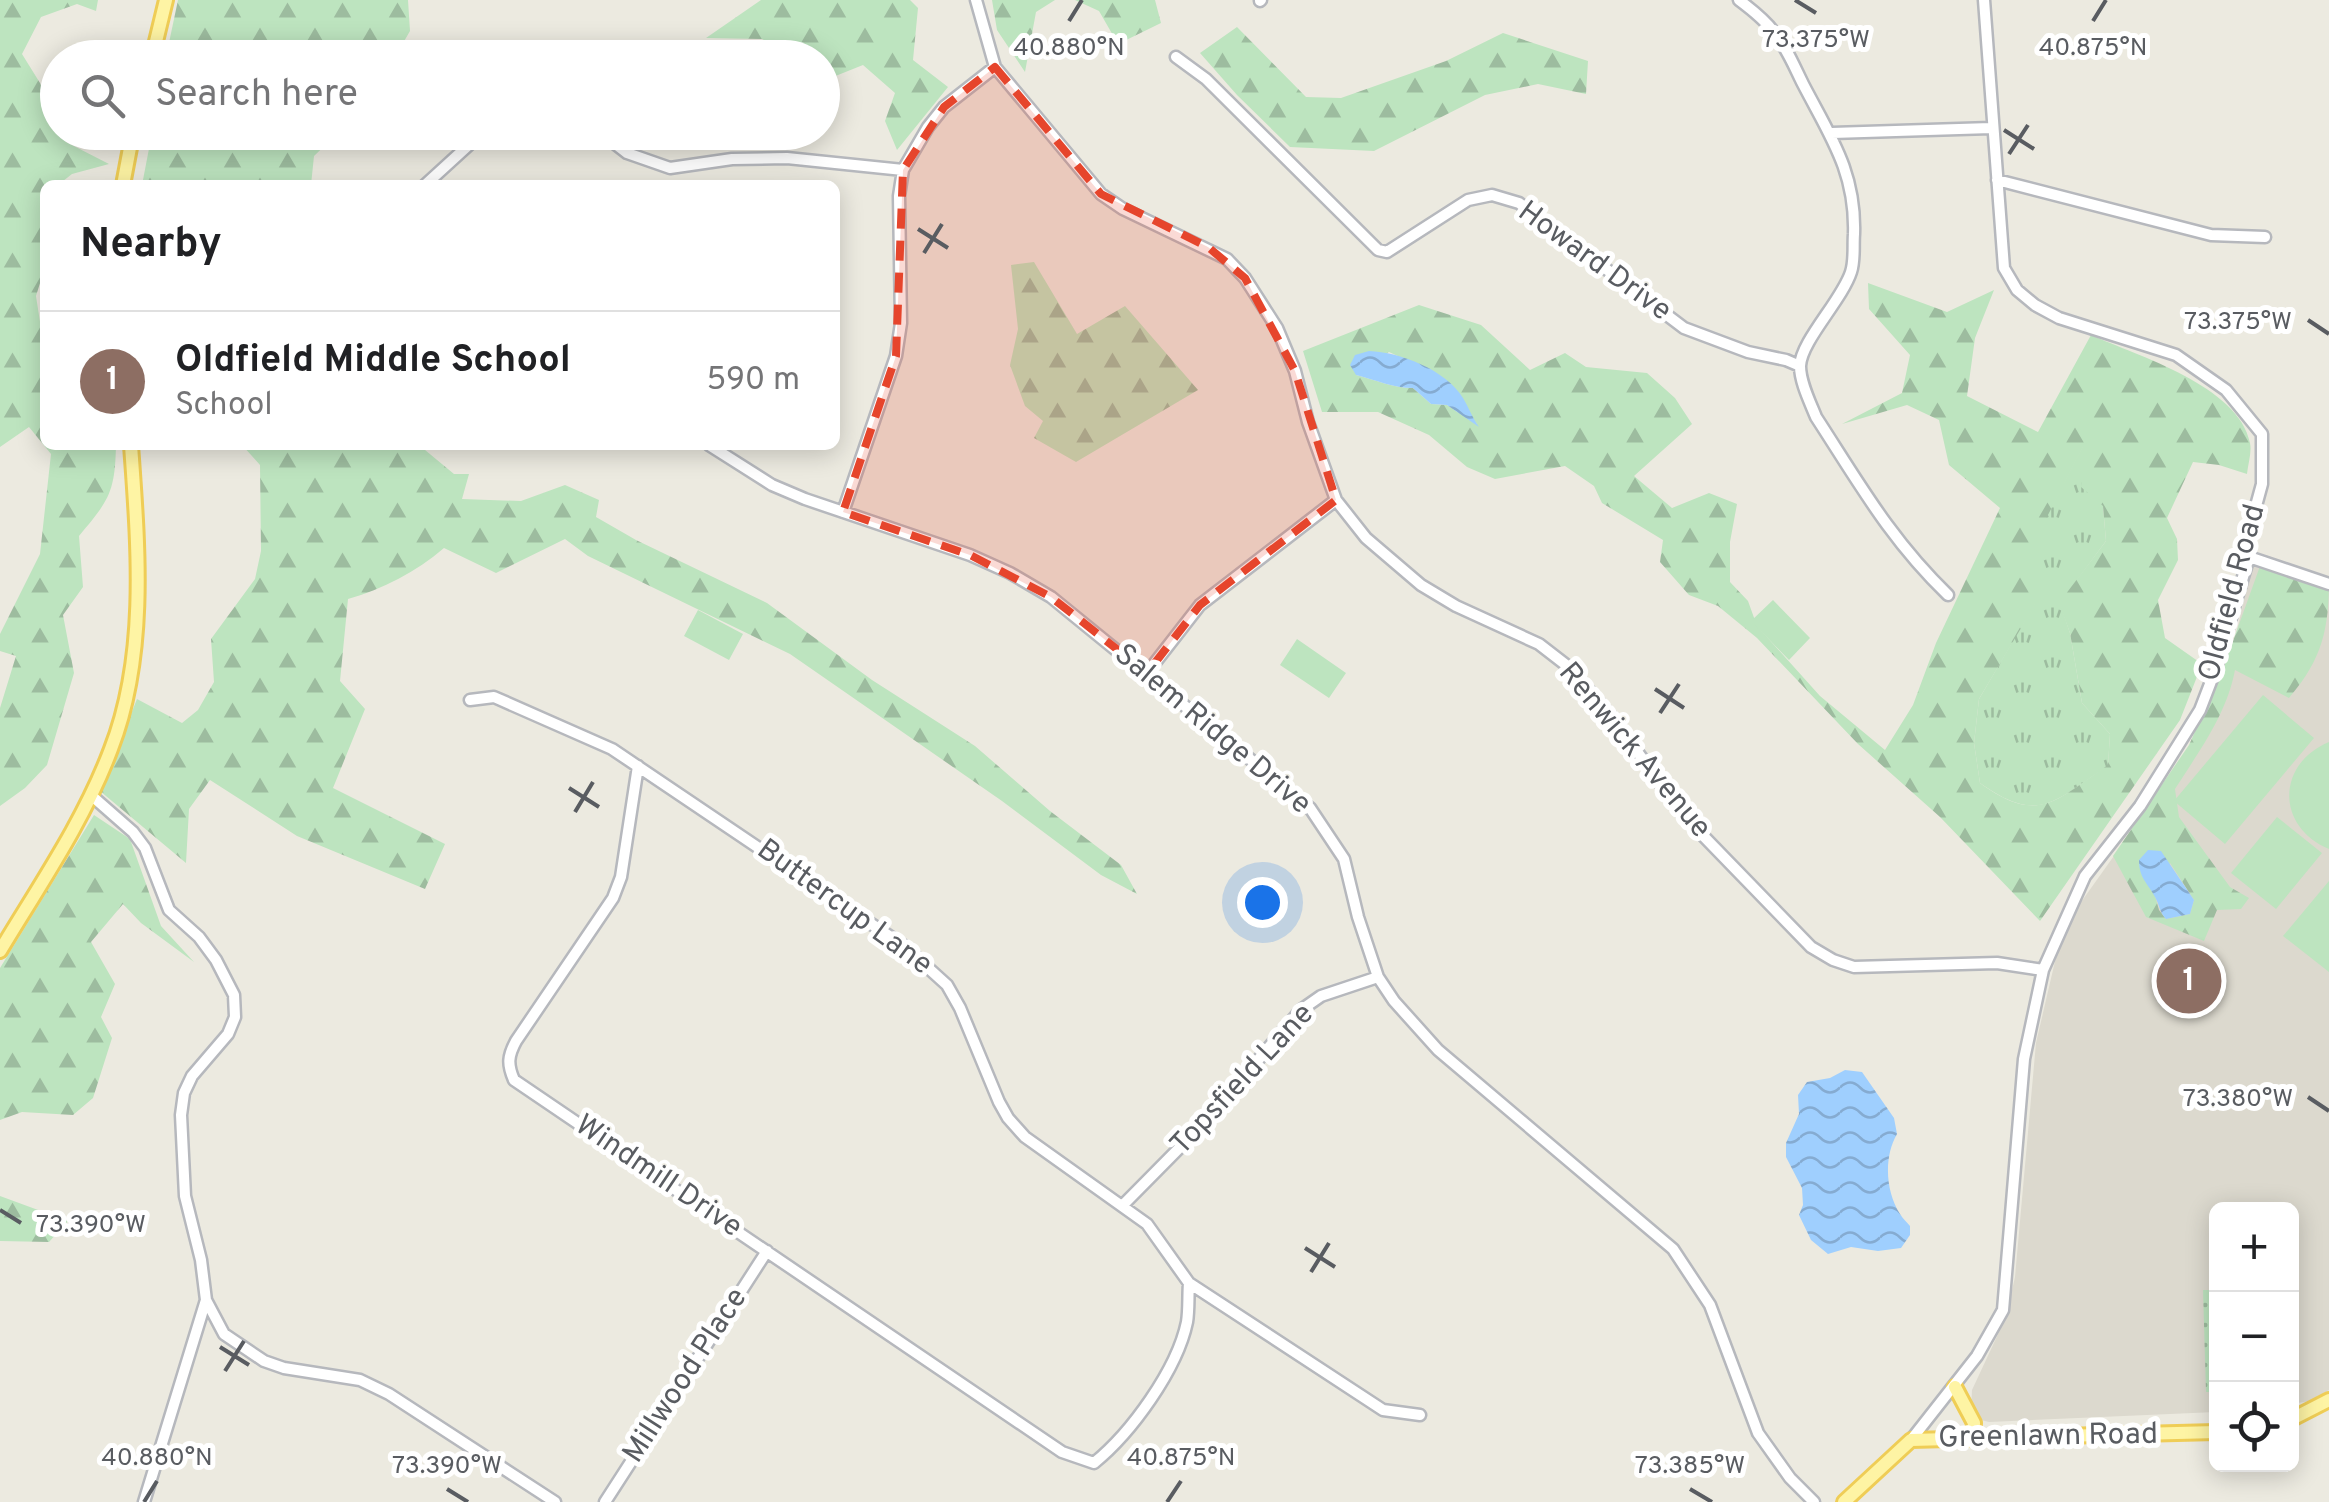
<!DOCTYPE html>
<html lang="en">
<head>
<meta charset="utf-8">
<style>
  :root { --surface:#fff; --page:#f6f6f6; --text:#202124; --muted:#757577; --line:#e0e0e0; --accent:#1a73e8 }
  body { margin:0; font-family:Overpass,sans-serif; background:var(--page); color:var(--text) }
  .controls { position:absolute; right:30px; bottom:30px; display:grid; overflow:hidden; border-radius:15px; box-shadow:0 5px 25px #0003 }
  .controls button { width:90px; height:90px; display:grid; place-items:center; padding:0; border:0; border-bottom:2px solid var(--line); background:var(--surface); color:var(--text); font:50px sans-serif }
  .you { position:absolute; left:1262px; top:902px; width:35px; height:35px; margin:-25px; border:8px solid #fff; border-radius:50%; background:#1a73e8; box-shadow:0 0 0 15px #1a73e833 }
  .badge { display:grid; place-items:center; width:65px; height:65px; border-radius:50%; background:var(--accent); color:#fff; font-size:32px; font-weight:700 }
  .pin { position:absolute; translate:-50% -50%; border:5px solid #fff; box-shadow:0 2px 10px #0006 }
  .list { margin:0; padding:0; list-style:none }
  h2 { display:flex; justify-content:space-between; align-items:center; height:130px; margin:0; padding:0 40px; font-size:42px }
  h2 small { font-size:32px; font-weight:400; color:var(--muted) }
  .list li { display:grid; grid-template-columns:65px 1fr auto; gap:30px; align-items:center; box-sizing:border-box; height:140px; padding:0 40px; border-top:2px solid var(--line) }
  .list b { display:block; font-size:38px; white-space:nowrap }
  .list p { margin:0; font-size:32px; white-space:nowrap; color:var(--muted) }
  .list em { font-size:32px; font-style:normal; color:var(--muted) }
  .icon { flex:none; width:55px; height:55px; fill:none; stroke:currentColor; stroke-width:2; stroke-linecap:round; stroke-linejoin:round }
  .map { position:relative; flex:none; width:2329px; height:1502px; overflow:hidden }
  .search { position:absolute; background:var(--surface); box-shadow:0 5px 25px #0003; left:40px; top:40px; width:800px; height:110px; display:flex; align-items:center; gap:25px; box-sizing:border-box; padding:0 35px; border-radius:55px; color:var(--muted); font-size:38px }
  .panel { position:absolute; background:var(--surface); box-shadow:0 5px 25px #0003; left:40px; top:180px; width:800px; height:270px; border-radius:15px }
  .map>svg:first-child { display:block }
</style>
</head>
<body>
<div class="map">
<svg width="2329" height="1502" viewBox="0 0 2329 1502">
  <defs>
    <pattern id="grass-tufts" width="24" height="20" patternUnits="userSpaceOnUse" patternTransform="scale(2.5)"><rect width="24" height="20" fill="#bde4bf"/><path d="M3 7l-1-3M5 7V3M7 7l1-3M15 17l-1-3M17 17v-4M19 17l1-3" fill="none" stroke="#9dbc9f"/></pattern>
    <pattern id="forest-firs" width="22" height="20" patternUnits="userSpaceOnUse" patternTransform="scale(2.5)"><rect width="22" height="20" fill="#bde4bf"/><path d="M5 1l3.5 6h-7zM16 11l3.5 6h-7z" fill="#9dbc9f"/></pattern>
    <pattern id="park-dots" width="8" height="8" patternUnits="userSpaceOnUse" patternTransform="scale(2.5)"><rect width="8" height="8" fill="#bde4bf"/><path d="M2 2h.1M6 6h.1" fill="none" stroke="#9dbc9f" stroke-width="1.8" stroke-linecap="round"/></pattern>
    <pattern id="water-waves" width="16" height="10" patternUnits="userSpaceOnUse" patternTransform="scale(2.5)"><rect width="16" height="10" fill="#9fcffe"/><path d="M0 5q4-4 8 0t8 0" fill="none" stroke="#85abd1"/></pattern>
  </defs>
  <rect width="100%" height="100%" fill="#eceae0"/>
  <path fill="#dcd9ce" d="M2253,563l76,26v801l-19,11 -18,3v-194h-76v202l-227,10 -12,-3 -6,-10 1,-19 34,-73 9,-40 21,-234 20,-86 18,-45 116,-163 41,-94z"/>
  <path fill="url(#grass-tufts)" d="M2084,444l19,62 3,35 -46,62 10,30 12,70 28,31 -2,32c-53,34 -68,60 -128,17l-6,-40 5,-44 63,-108 -10,-47z"/>
  <path fill="url(#forest-firs)" fill-rule="evenodd" d="M0,0h98l-2,11 -19,-7 -36,13 -19,37 18,29 18,49 8,10 43,22 -37,10 -14,11h-13l-3,13 3,69 -9,29 9,58v91h71c-1,48 -7,55 -37,91l4,51 -20,28 11,58 -27,92 -22,23 -25,18v-98l16,-52 -16,-5v-17l40,-80 11,-100 -22,-27 -29,20z
    M178,0h230l2,31 -15,26h-229z
    M761,0h149l8,8 -5,52 35,27 -51,63 -12,-29 10,-28 -32,-28 -40,16 -1,-23 -27,-1 -33,-18 -56,-1z
    M992,0h63l-19,12 -11,60 -28,-42z
    M1075,0h80l6,23 -43,21 -19,-33z
    M1237,27l69,70 35,1 105,-37 57,-28 85,28 -2,33 -48,-10 -53,11 -111,56 -84,-4 -53,-52 -37,-42z
    M152,133v-1l186,1 -24,23 -3,29h-169z
    M1034,262l43,72 48,-28 73,84 -122,72 -42,-24 9,-17 -18,-15 -15,-41 8,-36 -7,-64z
    M1868,283l79,29 47,-22 -19,48 -8,58 71,36 53,-97c47,21 148,51 159,108 2,9 -2,21 -3,31l-28,-9 -26,-3 -26,56 10,21 1,21 -20,40 7,38 37,26 -22,56 -140,201 -100,-104 -82,-73 -101,-106 -39,-32 -29,-11 -29,-33 3,-22 -61,-37 -8,-17 -29,-20 -70,13 -28,-12 -38,-32 -51,-23h-56l-19,-61 116,-46 62,20 49,45 35,-17 21,14 61,6 28,25 17,26 -58,52 38,32 37,-15 28,11 -7,38v40l18,19 9,25 63,70 65,54 28,-45 23,-62 64,-135 -51,-43 -10,-45 -32,-15 -65,19 60,-31 8,-38 -41,-46zM1389,352l46,21 42,51 -30,-19 -16,-1 -18,-16c-20,0 -37,-8 -57,-13zM2083,447l-2,40 22,19 3,35 -47,62 11,30 12,70 28,31 -2,31c-52,35 -69,61 -128,18l-6,-40 5,-44 64,-108 -10,-47z
    M242,445h177l35,29h15l-7,25 59,2 44,-16 34,15 -3,17 40,23 131,63 105,77 103,66 75,65 71,54 16,29 -36,-19 -99,-74 -212,-147 -202,-98 -23,-17 -69,34 -52,-25c-28,24 -61,41 -96,51l-8,82 25,28 -32,79 112,56 -20,45 -128,-53 -87,-56 -21,29 -3,54 -86,-72 37,-92 45,24 16,-13 16,-28 -3,-43 44,-60 6,-28 -1,-86z
    M2264,555l65,22c0,52 -6,81 -40,121l-54,-28c-8,44 -37,83 -60,119l4,28 51,70 19,11 -8,11 -24,1 -13,31 -58,-24 -33,-61 76,-111 35,-79zM2170,863l24,37 -4,14 -24,5 -7,-9 -4,-14z
    M94,815l36,24 31,87 33,36 -53,-39 -18,-19 -32,38 24,42 -14,33 11,21 -19,60 -20,17 -51,-3 -22,8v-152z
    M0,1196l68,25 -19,21 -49,-1z"/>
  <path fill="url(#park-dots)" d="M2203,1290h13v102h-10z"/>
  <path fill="#bde4bf" d="M1773,600l37,38 -21,22 -38,-39z
    M698,610l45,24 -14,26 -45,-24z
    M1297,639l49,34 -17,25 -49,-33z
    M2263,695l51,43 -89,106 -51,-43z
    M2329,742v107c-53,-22 -53,-85 0,-107z
    M2277,817l45,36 -46,56 -45,-36z
    M2329,881v91l-46,-36z"/>
  <path fill="url(#water-waves)" d="M1369,351c31,1 77,19 94,47 6,10 9,19 16,29l-32,-22 -16,-1 -18,-16c-20,0 -37,-8 -57,-13l-6,-10 5,-10z
    M2148,850l13,1 33,49 -4,14 -24,5c-7,-8 -6,-13 -11,-22 -8,-15 -16,-19 -16,-37z
    M1845,1070l17,2 32,46 3,16c-13,22 -12,57 3,80 3,5 7,8 10,12v9l-9,13 -23,3 -27,-4 -23,7 -17,-14 -12,-25 4,-10 -1,-17 -16,-31v-14l13,-29 -1,-19 9,-13 23,-4z"/>
  <g fill="none" stroke-linecap="round" stroke-linejoin="round">
    <defs>
      <path id="minor" d="M976,0l19,67 106,127 22,15 104,50 18,19 32,50 18,43 13,51 28,78 30,38 55,47 35,21 83,38 31,24 45,53 68,94 128,132 22,13 21,7 143,-4 46,7
        M1739,0c12,9 25,19 34,31 13,15 21,35 30,53 27,52 53,88 51,150 -1,12 1,26 -3,38 -9,28 -50,69 -51,94 0,16 10,36 16,51 43,66 74,122 132,178
        M1260,1l1,-1
        M1176,57l30,22 172,171 9,2 81,-52 24,-5 27,8 165,125 64,24 38,8 14,6
        M600,132l27,21 43,15 62,-9 55,-1 116,12
        M1832,133l159,-5
        M1997,180l214,55 54,2
        M425,185l58,-53
        M709,445l63,40 33,14 165,56 40,18 41,24 259,211 34,51 14,58 20,60 16,24 44,49 235,199 37,56 48,128 32,45 24,24
        M843,512l53,-156 5,-33 -2,-127 4,-26 25,-43 16,-20 51,-40
        M2249,557l80,27
        M1147,673l53,-68 136,-105
        M470,700l24,-3 118,52 292,197 43,39 13,23 39,94 9,16 17,19 122,87 42,59 194,127 37,5
        M638,766l-17,111 -8,21 -97,143c-8,15 -9,23 -2,39l548,372 32,11c37,-30 83,-93 93,-141 2,-12 1,-26 2,-39
        M92,796l41,36 12,16 24,62 30,27 17,23 18,35 1,22 -7,17 -36,42 -8,17 -3,22 4,81 16,64 5,40 18,34 40,27 20,7 76,12 29,14 166,108
        M1122,1206l82,-83 97,-113 20,-14 57,-19
        M1911,1440l66,-84 26,-46 21,-251 19,-89 42,-94 55,-70 60,-96 15,-39 34,-114 -1,-22 14,-51v-50l-36,-44 -50,-35 -117,-37 -24,-13 -18,-15 -13,-22 -20,-268
        M144,1502l62,-202
        M605,1502l162,-251"/>
      <path id="major" d="M152,58l14,-58
        M123,185l10,-53
        M0,951c39,-65 84,-130 111,-202 37,-95 27,-205 20,-304
        M1955,1387l19,36 -1,14
        M2292,1419l37,-19
        M1844,1502l67,-62 305,-8"/>
    </defs>
    <use href="#minor" stroke="#b6b8bd" stroke-width="15"/>
    <use href="#major" stroke="#efcd56" stroke-width="18"/>
    <use href="#minor" stroke="#fff" stroke-width="10"/>
    <use href="#major" stroke="#fef4a4" stroke-width="12"/>
  </g>
  <path fill="#e6452c" fill-opacity="0.2" stroke="#e6452c" stroke-width="8" stroke-dasharray="20 12" stroke-linejoin="round" d="M995,67l106,127 107,53 37,31 50,93 41,129 -136,105 -53,68 -96,-76 -81,-42 -127,-43 53,-156 7,-186 41,-63z"/>
  <path fill="none" stroke="#595c61" stroke-width="4" d="M1795,0l21,13M1069,21l13,-21M2093,21l13,-21M2004,130l30,19M2009,154l19,-29M918,229l30,19M924,253l18,-29M2308,320l21,14M1655,689l29,19M1660,713l19,-29M569,788l30,19M575,812l18,-30M2308,1097l21,14M0,1210l21,13M1305,1248l30,19M1311,1272l18,-29M220,1347l29,18M225,1371l19,-30M447,1489l21,13M1690,1489l22,13M144,1502l13,-21M1167,1502l14,-21"/>
  <g text-anchor="middle" dominant-baseline="central" stroke-width="10" stroke-linejoin="round" paint-order="stroke">
    <g font-size="30" fill="#595c61" stroke="#fff">
      <text transform="translate(1594 262) rotate(36)">Howard Drive</text>
      <text transform="translate(2233 593) rotate(-75)">Oldfield Road</text>
      <text transform="translate(1212 730) rotate(40)">Salem Ridge Drive</text>
      <text transform="translate(1634 751) rotate(50)">Renwick Avenue</text>
      <text transform="translate(844 908) rotate(36)">Buttercup Lane</text>
      <text transform="translate(1243 1080) rotate(-47)">Topsfield Lane</text>
      <text transform="translate(658 1177) rotate(34)">Windmill Drive</text>
      <text transform="translate(686 1376) rotate(-57)">Millwood Place</text>
      <text transform="translate(2048 1437) rotate(-1)">Greenlawn Road</text>
    </g>
  </g>
  <g font-size="25" text-anchor="middle" fill="#595c61" stroke="#fff" stroke-width="10" stroke-linejoin="round" paint-order="stroke">
    <text x="1816" y="47">73.375°W</text>
    <text x="1069" y="55">40.880°N</text>
    <text x="2093" y="55">40.875°N</text>
    <text x="2238" y="329">73.375°W</text>
    <text x="2238" y="1106">73.380°W</text>
    <text x="91" y="1232">73.390°W</text>
    <text x="157" y="1465">40.880°N</text>
    <text x="1181" y="1465">40.875°N</text>
    <text x="447" y="1473">73.390°W</text>
    <text x="1690" y="1473">73.385°W</text>
  </g>
</svg>
<div class="controls">
<button>+</button>
<button>−</button>
<button><svg class="icon" aria-label="locate" viewBox="0 0 24 24"><circle cx="12" cy="12" r="6"/><path d="M12 2v4M12 18v4M2 12h4M18 12h4"/></svg></button>
</div>
<div class="you"></div>
<div class="pin badge" style="left:2189px;top:981px;background:#8d6e63">1</div>
<div class="search"><svg class="icon" aria-label="search" viewBox="0 0 24 24"><circle cx="10" cy="10" r="6"/><path d="M15 15l6 6"/></svg>Search here</div>
<section class="panel">
<h2>Nearby<small></small></h2>
<ul class="list">
<li><span class="badge" style="background:#8d6e63">1</span><div><b>Oldfield Middle School</b><p>School</p></div><em>590 m</em></li>
</ul>
</section>
</div>
</body>
</html>
